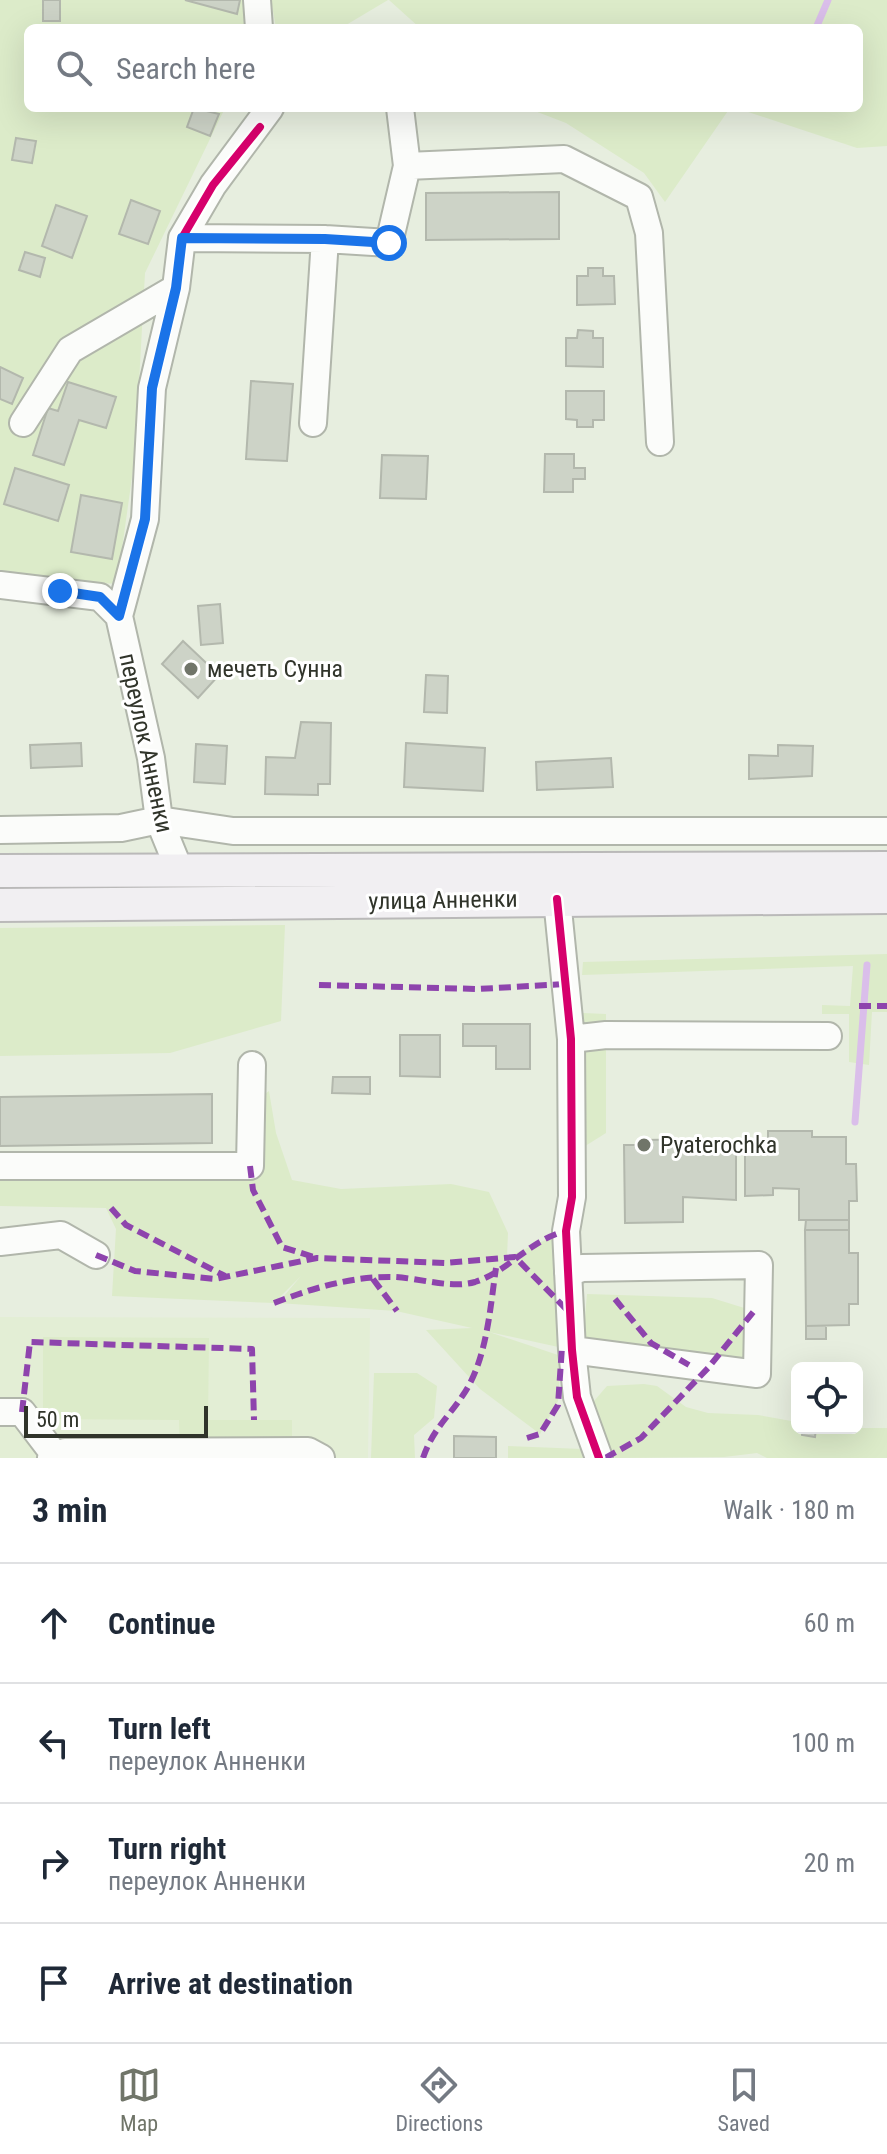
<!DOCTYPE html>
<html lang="en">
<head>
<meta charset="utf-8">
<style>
  :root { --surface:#fff; --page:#f2f2f3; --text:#1f2937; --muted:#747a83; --line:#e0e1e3; --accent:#707569 }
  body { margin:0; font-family:"Roboto Condensed",sans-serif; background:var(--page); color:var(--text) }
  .controls { position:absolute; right:24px; bottom:24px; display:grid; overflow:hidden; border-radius:12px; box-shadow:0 8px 32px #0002 }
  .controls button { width:72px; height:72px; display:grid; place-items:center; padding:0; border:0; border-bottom:2px solid var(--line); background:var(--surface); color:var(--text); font:40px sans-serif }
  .scale { position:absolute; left:24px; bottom:20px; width:184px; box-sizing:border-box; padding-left:8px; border:4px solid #30342a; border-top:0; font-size:22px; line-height:28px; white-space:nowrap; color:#30342a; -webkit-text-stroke:6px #fff; paint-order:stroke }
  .stop { position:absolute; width:24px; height:24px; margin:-18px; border:6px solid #1a73e8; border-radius:50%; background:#fff }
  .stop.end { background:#1a73e8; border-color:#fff; box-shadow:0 2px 8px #0008 }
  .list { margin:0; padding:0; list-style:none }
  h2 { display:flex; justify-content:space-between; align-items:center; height:104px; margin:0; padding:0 32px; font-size:34px }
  h2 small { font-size:26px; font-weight:400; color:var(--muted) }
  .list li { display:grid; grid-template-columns:52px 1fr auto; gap:24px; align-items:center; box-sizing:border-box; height:120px; padding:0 32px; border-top:2px solid var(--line) }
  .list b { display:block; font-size:30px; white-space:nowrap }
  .list p { margin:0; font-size:26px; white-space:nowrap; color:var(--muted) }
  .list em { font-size:26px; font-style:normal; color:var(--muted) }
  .icon { flex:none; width:44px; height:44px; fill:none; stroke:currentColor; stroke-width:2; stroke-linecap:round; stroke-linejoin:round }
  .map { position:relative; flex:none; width:887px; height:1458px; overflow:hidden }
  .search { position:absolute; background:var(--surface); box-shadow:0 8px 32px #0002; left:24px; right:24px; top:24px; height:88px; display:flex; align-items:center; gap:20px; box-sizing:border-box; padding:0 28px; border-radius:12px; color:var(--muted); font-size:30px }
  .sheet { height:584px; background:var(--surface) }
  nav { display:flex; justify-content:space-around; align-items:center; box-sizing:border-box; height:112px; border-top:2px solid var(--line); background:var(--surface); font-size:22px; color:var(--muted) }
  nav a { display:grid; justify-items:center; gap:4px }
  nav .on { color:var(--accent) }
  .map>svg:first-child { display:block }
</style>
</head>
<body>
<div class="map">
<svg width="887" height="1458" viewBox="0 0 887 1458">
  <rect width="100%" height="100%" fill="#e7eedf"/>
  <path fill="#e3eed5" d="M0,1317l370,1 -2,140h-368z"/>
  <path fill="#dcebc9" d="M0,0h244v28h-216v80h197l-80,165 -10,183 -18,128 -117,-7z
    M271,0h117l-47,28h-65z
    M389,0h498v146l-30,2 -121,-40h123v-80h-439z
    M527,108h203l-65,94 -21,-29 -78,-50z
    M285,925l-4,96 -111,32 -170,3v-128z
    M887,954v58h-15l-3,53 -20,-3v-48h-27v-9l28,1 3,-40 -271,9 1,-13z
    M583,1013l23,1v119l-24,15z
    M269,1091l7,42 16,47 49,9 110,-5 38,8 19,41 -1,24 59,-26 6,119 -83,-18 72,24 -3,45 -18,33 -60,-45 -54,-59 46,-2 -76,-17 -118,-8 23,-27 -27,27 -162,-7 4,-67 -10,-21 -106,-2v-40h250l1,-62z
    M587,1294l125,4 42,13 3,63 -175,-23z
    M43,1337l166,1 -1,82h84v38h-112l-1,-38 -136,-1z
    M374,1373h43l20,13 -3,32 -20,17 1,23h-44z
    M644,1384l13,2 29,21 22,6 50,2 39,7v6h90v30h-120l-10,-5 -33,4 -109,1 -22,-45 1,-12 13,-15z
    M508,1446l74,3 1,9h-75z"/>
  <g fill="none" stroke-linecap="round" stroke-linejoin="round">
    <path stroke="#dabeea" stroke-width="7" d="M816,28l12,-28
      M855,1122l12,-157"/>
  </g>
  <path fill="#cdd3c7" stroke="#b3b8ad" stroke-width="2" d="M43,0h17v21h-17z
    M185,0h55l-3,14z
    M194,108l25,6 -9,22 -23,-9z
    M16,138l20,3 -4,22 -20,-3z
    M559,192v47l-133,1v-47z
    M131,200l29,11 -12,33 -29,-10z
    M56,205l31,11 -15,42 -30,-12z
    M25,252l20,6 -5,19 -21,-7z
    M588,268h15v8h11l1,28 -38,1v-29h11z
    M578,330l15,1v7h10v29l-37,-1v-28h11z
    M0,367l23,11 -11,26 -12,-5z
    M251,381l42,3 -6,77 -41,-2z
    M68,382l48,15 -10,31 -27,-8 -15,45 -31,-10 15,-47 10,3z
    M566,391h38v29h-11v7h-16v-7l-11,-1z
    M545,454h29v14h11v11h-12v13h-29z
    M382,455l46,1 -2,43 -46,-1z
    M15,468l54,17 -11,36 -54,-17z
    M81,495l41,8 -10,56 -41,-7z
    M220,604l3,39 -22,2 -3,-39z
    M183,641l36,34 -21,23 -36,-34z
    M426,675l22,1 -1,37 -23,-1z
    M301,722l30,1 -1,61h-12v11l-53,-1 1,-37 29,1z
    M81,743l1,23 -51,2 -1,-23z
    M406,743l79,5 -2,43 -79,-4z
    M196,744l31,2 -2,38 -31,-2z
    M778,745l35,1 -1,30 -63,3v-24l29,1z
    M611,758l2,29 -76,3 -1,-28z
    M463,1024h67v45h-34v-23h-33z
    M400,1035h40v42l-40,-1z
    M333,1077h37v17l-38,-1z
    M212,1094v49l-212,3v-49z
    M768,1131h44v6h34v27h10l1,37h-8v19h-50v-31l-26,-1v7l-28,1v-53h23z
    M705,1139v5h31v56l-53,-3v25l-58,1 -1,-78h20v-5z
    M806,1220h43v10h-44z
    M805,1230h44v23h9v51h-9v21l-43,1z
    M806,1326h20v13h-20z
    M802,1428h14l-1,9 -13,-2z
    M454,1436l42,1v21h-42z"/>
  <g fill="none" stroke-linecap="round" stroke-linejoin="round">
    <defs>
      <path id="minor" d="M257,0l2,28
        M407,166l157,-7 75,38 10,36 11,209
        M182,238l143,1 64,4 18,-77 -7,-58
        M23,423l47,-73 106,-62
        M313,423l12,-184
        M0,585l100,12 19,19 32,142 8,62 20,49
        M119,616l26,-97 7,-131 24,-100 6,-50 31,-53 57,-77
        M0,830l121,-2 38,-8 74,11h654
        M557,899l14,140 1,158 -6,34 6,119 5,47 22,61
        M571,1039l35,-4 222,1
        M0,1166h250l2,-101
        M0,1242l61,-7 35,20
        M568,1273l14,-5 177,-3 -2,109 -185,-24
        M0,1412h22l32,42
        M51,1458l14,-6 243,-1 13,7"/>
      <path id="major" d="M0,871l887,-3
        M0,905l887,-8"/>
    </defs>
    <use href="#minor" stroke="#b1b6ab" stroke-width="30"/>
    <use href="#major" stroke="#bab9b9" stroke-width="36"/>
    <use href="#minor" stroke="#fbfcfa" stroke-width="26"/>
    <use href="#major" stroke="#f1eff2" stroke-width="32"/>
    <path stroke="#8e44ad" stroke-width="6" stroke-dasharray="12 6" stroke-linecap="butt" d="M319,985l159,4 88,-5
      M859,1006h28
      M250,1166l3,24 29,57 32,10
      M111,1208l15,17 99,51
      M96,1255l39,16 80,8 102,-21 128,5 70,-6 55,56
      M373,1279l24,32
      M615,1299l36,44 38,22
      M274,1303c39,-15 78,-27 120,-26 25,1 57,12 81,5 34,-11 56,-43 91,-51
      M22,1412l8,-70 222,7 2,71
      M527,1438l13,-4 18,-29 4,-58
      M423,1458c10,-29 24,-39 40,-63 24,-35 27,-87 33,-127
      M605,1458l36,-20 67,-70 46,-57"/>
    <defs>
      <path id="cycleway" d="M119,616l26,-97 7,-131 24,-100 6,-50 31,-53 47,-58
        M557,899l14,140 1,158 -6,34 6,119 5,47 22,61"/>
    </defs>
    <use href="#cycleway" stroke="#fff" stroke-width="13"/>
    <use href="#cycleway" stroke="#d6006c" stroke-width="8"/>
  </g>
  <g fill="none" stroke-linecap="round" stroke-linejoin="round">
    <path stroke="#1a73e8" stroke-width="10" d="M60,591l40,6 19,19 26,-97 7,-131 24,-100 6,-50 143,1 64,4"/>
  </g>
  <g fill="#707569" stroke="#fff" stroke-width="3">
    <circle cx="191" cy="669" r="8"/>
    <circle cx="644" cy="1145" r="8"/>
  </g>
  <g text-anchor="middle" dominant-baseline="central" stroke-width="6" stroke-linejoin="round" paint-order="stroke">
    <g font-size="24" fill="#30342a" stroke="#fff" text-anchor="start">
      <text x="207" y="669">мечеть Сунна</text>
      <text x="660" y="1145">Pyaterochka</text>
    </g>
    <g font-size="24" fill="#30342a" stroke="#fff">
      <text transform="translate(146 743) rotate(78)">переулок Анненки</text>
      <text transform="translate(443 900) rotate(-1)">улица Анненки</text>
    </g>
  </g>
</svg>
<div class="controls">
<button><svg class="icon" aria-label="locate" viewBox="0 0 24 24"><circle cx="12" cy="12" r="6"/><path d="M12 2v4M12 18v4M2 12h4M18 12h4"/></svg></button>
</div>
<div class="scale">50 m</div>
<div class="stop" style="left:389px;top:243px"></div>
<div class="stop end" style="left:60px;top:591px"></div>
<div class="search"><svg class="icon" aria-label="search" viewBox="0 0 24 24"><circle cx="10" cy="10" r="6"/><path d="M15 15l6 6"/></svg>Search here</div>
</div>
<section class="sheet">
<h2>3 min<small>Walk · 180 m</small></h2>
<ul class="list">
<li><svg class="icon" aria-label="ahead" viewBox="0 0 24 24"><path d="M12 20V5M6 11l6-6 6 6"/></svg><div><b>Continue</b></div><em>60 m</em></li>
<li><svg class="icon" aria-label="left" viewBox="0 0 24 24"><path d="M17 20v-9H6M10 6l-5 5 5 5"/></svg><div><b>Turn left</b><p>переулок Анненки</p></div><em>100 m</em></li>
<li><svg class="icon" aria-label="right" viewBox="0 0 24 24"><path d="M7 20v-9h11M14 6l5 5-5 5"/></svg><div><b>Turn right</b><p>переулок Анненки</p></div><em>20 m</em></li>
<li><svg class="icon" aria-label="arrive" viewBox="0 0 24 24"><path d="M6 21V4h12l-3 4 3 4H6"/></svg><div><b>Arrive at destination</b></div></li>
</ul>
</section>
<nav>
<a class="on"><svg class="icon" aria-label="map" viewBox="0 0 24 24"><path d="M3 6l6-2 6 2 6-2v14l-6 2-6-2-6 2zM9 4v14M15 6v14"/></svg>Map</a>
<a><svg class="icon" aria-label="directions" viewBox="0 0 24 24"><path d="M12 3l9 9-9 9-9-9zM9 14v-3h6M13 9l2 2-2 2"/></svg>Directions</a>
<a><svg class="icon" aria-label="saved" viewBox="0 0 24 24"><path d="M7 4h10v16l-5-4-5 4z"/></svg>Saved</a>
</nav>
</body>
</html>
